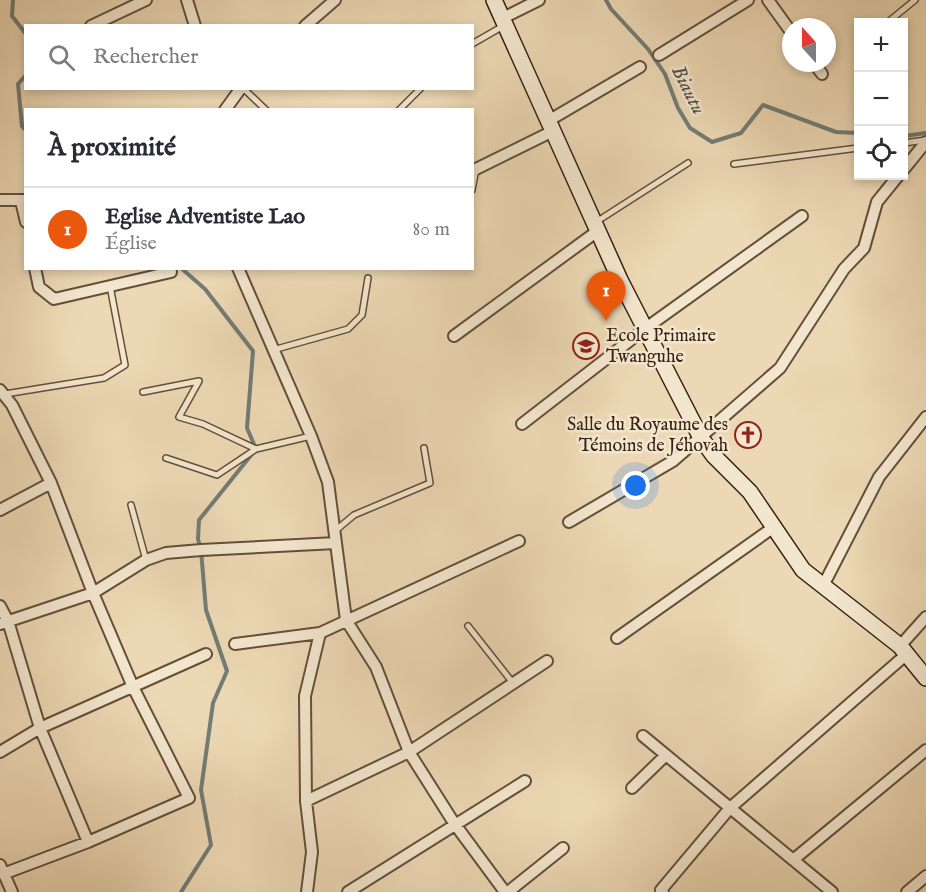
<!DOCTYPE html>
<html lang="fr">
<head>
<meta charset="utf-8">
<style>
  :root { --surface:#fff; --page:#f2f2f3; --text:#2b2b33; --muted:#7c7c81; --line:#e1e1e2; --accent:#ea580c }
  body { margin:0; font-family:"IM FELL English",serif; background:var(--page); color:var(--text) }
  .controls { position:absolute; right:18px; top:18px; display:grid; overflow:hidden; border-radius:0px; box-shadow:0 3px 9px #0003 }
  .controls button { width:54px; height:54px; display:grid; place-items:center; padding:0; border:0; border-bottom:2px solid var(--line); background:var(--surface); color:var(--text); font:30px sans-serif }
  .compass { position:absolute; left:782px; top:18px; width:54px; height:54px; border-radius:50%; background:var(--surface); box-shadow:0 3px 9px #0003; rotate:339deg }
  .you { position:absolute; left:636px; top:486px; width:21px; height:21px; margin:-15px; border:4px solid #fff; border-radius:50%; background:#1a73e8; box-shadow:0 0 0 9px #1a73e833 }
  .badge { display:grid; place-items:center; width:39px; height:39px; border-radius:50%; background:var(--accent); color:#fff; font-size:20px; font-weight:700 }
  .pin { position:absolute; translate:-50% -50px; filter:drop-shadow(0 2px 3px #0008) }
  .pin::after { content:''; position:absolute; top:32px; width:21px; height:18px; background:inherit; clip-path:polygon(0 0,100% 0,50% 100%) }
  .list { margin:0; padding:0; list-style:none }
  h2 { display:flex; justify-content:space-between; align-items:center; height:78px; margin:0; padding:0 24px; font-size:26px }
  h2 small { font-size:20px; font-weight:400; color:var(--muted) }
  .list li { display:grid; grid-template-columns:39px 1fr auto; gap:18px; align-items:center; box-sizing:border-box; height:84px; padding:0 24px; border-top:2px solid var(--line) }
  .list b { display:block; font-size:22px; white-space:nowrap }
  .list p { margin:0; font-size:20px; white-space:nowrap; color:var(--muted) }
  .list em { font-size:20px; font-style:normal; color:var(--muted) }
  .icon { flex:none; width:33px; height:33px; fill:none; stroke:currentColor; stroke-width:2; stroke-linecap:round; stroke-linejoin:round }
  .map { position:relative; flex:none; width:926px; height:892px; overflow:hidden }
  .search { position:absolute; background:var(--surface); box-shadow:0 3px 9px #0003; left:24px; top:24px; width:450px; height:66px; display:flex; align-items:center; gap:15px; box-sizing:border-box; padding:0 21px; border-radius:0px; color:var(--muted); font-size:22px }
  .panel { position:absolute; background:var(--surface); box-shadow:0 3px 9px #0003; left:24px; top:108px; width:450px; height:162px; border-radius:0px }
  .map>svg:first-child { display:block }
</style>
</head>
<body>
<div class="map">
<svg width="926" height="892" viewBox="0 0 926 892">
  <rect width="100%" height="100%" fill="#ecd8b4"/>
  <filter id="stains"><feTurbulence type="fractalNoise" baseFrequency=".00333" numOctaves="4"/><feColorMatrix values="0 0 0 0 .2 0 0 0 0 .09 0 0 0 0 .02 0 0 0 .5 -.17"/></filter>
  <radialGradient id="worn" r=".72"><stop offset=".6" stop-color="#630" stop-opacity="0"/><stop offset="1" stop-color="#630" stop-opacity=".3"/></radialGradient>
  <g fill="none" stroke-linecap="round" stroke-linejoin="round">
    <path stroke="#737c75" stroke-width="4" d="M13,0l-1,16 14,18
      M606,0l5,9 37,40 17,25 13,34 12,20 22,14 29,-9 22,-28 73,27 22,1
      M26,75l-8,9 4,42 4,4
      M904,136l22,-3
      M181,268l24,21 48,62 -6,77 9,21 -57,71 -1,19 3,11 5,60 21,61 -14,32 -12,87 10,55 -30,47"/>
    <defs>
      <path id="lane" d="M888,22l27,-22
        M472,44l33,-19
        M243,88l23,22
        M399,110l22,-22
        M904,143l22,-3
        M734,164l124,-16
        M472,190l4,-21
        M596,222l92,-59
        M273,350l75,-21 14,-14 6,-37
        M143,392l56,-11 -20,36 24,7 53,25
        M5,394l99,-16 21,-13 -15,-79
        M166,458l51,17 39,-26 55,-13
        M131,505l15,55
        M335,531l19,-16 76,-32 -6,-35
        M468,626l45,57"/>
      <path id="street" d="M187,0l8,26
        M768,0l23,32
        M503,18l36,-18
        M91,26l55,-26
        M305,26l30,-26
        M659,55l89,-55
        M814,63l8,11
        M225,110l16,-22
        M548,121l92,-54
        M476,169l77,-38
        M904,169l22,-27
        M0,200h26
        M21,201l5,21
        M35,268l4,19 15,12 117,-27
        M238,268l73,168 17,46 18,138 30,47 33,85 45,71 51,69
        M454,336l145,-106
        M0,390l12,15 39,78 42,110 40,94 56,111 -101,44 -85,32
        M522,424l124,-96 156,-112
        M0,510l51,-27
        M569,522l104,-61 107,-93 64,-99 20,-21 13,-46 21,-26
        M824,584l55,-107 47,-60
        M0,606l8,15 32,107 48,114
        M0,624l93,-31 53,-33 20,-7 35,-3 135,-7
        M617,638l157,-111
        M235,644l85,-11 199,-92
        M900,646l26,-29
        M643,736l189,156
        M0,752l40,-24 166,-74
        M632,788l34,-33
        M306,801l103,-49 138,-91
        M793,860l133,-110
        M0,865l12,27
        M307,892l5,-40 -6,-51 -1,-105 15,-63
        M348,892l177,-111
        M508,892l55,-44
        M663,892l-2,-2 69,-82 178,-155
        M907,892l19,-16"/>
      <path id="secondary" d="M494,0l126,280 81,158 13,18 36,36 53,78 97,76 26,32"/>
    </defs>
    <use href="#lane" stroke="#644f3b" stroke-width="8"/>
    <use href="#street" stroke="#644f3b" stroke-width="14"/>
    <use href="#secondary" stroke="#362113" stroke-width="18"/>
    <use href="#lane" stroke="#f3e6ce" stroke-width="5"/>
    <use href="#street" stroke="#f3e6ce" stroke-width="10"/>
    <use href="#secondary" stroke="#f3e6ce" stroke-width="15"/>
  </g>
  <defs>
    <symbol id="school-ring" viewBox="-11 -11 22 22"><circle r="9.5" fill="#f3e6ce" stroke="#8f2418" stroke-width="1.5"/><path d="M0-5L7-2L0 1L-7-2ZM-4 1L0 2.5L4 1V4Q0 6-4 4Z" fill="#8f2418"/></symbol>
    <symbol id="church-ring" viewBox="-11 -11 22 22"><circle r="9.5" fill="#f3e6ce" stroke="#8f2418" stroke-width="1.5"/><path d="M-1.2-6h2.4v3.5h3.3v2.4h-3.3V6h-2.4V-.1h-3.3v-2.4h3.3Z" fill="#8f2418"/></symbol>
  </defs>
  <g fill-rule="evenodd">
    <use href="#school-ring" x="571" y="331" width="30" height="30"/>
    <use href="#church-ring" x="733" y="420" width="30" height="30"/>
  </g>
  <g text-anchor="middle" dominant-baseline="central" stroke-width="5" stroke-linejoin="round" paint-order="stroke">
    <g font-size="18" fill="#362113" stroke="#f3e6ce" text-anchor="start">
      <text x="606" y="336">Ecole Primaire<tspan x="606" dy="21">Twanguhe</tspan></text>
      <text x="728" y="425" text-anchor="end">Salle du Royaume des<tspan x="728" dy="21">Témoins de Jéhovah</tspan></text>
    </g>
    <g font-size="20" font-style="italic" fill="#544e44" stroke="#f3e6ce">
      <text transform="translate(688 90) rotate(63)">Biautu</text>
    </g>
  </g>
  <rect width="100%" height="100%" filter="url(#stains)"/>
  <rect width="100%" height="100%" fill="url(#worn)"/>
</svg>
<div class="controls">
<button>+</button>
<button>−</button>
<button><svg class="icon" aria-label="locate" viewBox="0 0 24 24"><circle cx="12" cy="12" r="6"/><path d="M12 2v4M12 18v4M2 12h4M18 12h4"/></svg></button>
</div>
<svg class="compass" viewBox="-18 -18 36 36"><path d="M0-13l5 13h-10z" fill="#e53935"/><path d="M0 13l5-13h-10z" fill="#7c7c81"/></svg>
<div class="you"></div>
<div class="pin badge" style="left:606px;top:321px">1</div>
<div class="search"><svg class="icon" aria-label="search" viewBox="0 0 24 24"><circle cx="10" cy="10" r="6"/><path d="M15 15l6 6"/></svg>Rechercher</div>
<section class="panel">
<h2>À proximité<small></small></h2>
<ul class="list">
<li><span class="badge">1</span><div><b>Eglise Adventiste Lao</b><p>Église</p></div><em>80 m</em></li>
</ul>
</section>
</div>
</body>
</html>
